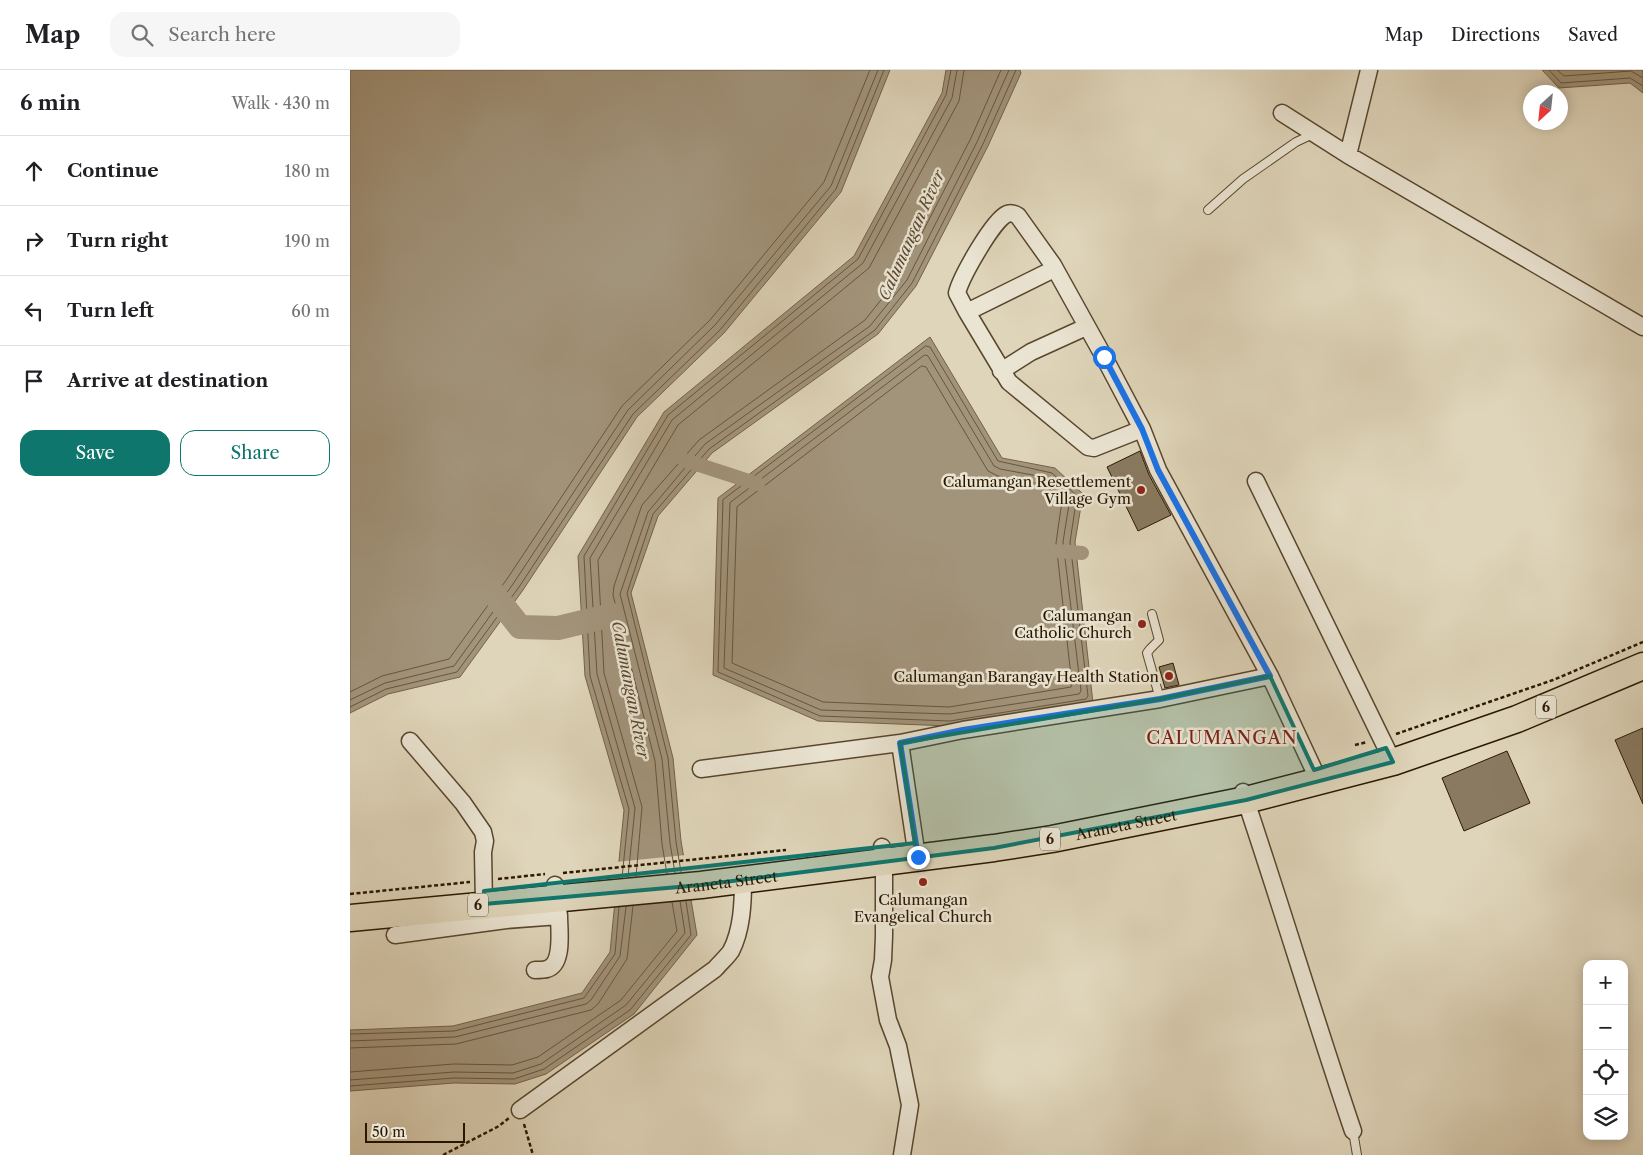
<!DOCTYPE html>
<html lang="en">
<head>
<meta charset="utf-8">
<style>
  :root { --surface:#fff; --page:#f6f6f6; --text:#202124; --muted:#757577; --line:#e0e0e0; --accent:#0f766e }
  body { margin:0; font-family:"Libre Caslon Text",serif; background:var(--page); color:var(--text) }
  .controls { position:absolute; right:15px; bottom:15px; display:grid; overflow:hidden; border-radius:10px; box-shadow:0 2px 12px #0003 }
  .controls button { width:45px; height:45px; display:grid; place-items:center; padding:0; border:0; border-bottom:1px solid var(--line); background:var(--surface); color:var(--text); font:25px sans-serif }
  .compass { position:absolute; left:1173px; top:15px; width:45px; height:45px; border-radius:50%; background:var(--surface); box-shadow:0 2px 12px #0003; rotate:207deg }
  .scale { position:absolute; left:15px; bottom:12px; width:100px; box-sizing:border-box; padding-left:5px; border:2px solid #2b1700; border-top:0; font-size:14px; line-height:18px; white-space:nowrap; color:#2b1700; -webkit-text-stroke:4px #eae4d2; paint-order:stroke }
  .stop { position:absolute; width:15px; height:15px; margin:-11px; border:4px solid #1a73e8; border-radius:50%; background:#fff }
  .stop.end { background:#1a73e8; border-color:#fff; box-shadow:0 1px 5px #0008 }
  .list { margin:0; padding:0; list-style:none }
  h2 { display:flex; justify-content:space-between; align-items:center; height:65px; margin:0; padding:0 20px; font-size:21px }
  h2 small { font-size:16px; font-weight:400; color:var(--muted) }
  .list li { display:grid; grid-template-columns:32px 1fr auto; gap:15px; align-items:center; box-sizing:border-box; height:70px; padding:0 20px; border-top:1px solid var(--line) }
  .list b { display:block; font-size:19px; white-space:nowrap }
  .list em { font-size:16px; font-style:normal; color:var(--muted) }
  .actions { display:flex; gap:10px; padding:15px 20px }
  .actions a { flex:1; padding:11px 0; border:1px solid var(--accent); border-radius:15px; text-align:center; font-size:18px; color:var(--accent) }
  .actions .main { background:var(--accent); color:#fff }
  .icon { flex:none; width:28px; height:28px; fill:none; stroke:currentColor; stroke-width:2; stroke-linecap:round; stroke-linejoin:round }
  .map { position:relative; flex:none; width:1293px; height:1085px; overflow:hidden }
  header { display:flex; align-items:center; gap:30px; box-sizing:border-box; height:70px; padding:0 25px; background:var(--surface); border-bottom:1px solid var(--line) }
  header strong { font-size:24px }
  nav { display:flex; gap:28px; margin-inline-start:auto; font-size:18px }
  .search { width:350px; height:45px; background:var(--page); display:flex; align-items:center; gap:12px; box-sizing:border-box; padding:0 18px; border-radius:15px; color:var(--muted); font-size:19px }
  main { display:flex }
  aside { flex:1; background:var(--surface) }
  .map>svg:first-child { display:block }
</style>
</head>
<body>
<header>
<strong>Map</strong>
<div class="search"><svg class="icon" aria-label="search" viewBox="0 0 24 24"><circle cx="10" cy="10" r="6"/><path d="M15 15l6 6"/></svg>Search here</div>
<nav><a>Map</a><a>Directions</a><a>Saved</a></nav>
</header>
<main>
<aside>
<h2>6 min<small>Walk · 430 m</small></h2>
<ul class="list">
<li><svg class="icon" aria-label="ahead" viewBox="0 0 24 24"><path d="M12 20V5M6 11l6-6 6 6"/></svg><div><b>Continue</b></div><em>180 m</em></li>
<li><svg class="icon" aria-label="right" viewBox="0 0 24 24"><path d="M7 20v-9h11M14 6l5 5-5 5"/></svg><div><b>Turn right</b></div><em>190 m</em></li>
<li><svg class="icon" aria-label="left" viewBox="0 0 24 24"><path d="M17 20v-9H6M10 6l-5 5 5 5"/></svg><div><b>Turn left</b></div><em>60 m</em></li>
<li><svg class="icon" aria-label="arrive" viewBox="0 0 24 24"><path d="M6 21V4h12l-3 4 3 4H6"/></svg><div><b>Arrive at destination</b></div></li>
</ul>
<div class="actions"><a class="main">Save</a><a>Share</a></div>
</aside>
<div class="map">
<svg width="1293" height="1085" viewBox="0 0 1293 1085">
  <rect width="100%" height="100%" fill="#dfd5ba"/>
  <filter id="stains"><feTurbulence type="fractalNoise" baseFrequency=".004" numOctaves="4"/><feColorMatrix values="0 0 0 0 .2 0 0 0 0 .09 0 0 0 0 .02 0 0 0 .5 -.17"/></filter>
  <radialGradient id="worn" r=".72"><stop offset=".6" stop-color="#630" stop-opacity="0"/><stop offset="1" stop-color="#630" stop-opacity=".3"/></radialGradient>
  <path fill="#a2947b" stroke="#72624a" d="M0,0h540l-49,122 -117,141 -87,84 -114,173 -63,87 -72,17 -38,19z
    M596,0h74l1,3 -33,73 -72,140 -38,48 -166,119 -54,63 -27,77 42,165 8,83 16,94 -63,79 -88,60 -31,10 -61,-1 -104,8v-61l103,-4 129,-33 28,-41 14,-142 -39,-134 -7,-120 86,-144 190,-156 88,-163z
    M1192,0h101v23l-13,-10 -71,5z
    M580,267l72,121 53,10 28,26 -8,48 18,161 -143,23 -132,-5 -105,-46 5,-177z"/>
  <path fill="#dfd5ba" d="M336,785l7,41 -81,9 4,-43z"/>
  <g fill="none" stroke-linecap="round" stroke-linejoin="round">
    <path stroke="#66563e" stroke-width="1" d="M1199,0l12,13 69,-5 13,8
      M1207,0l7,6 67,-5 12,7
      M576,276l4,1 68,114 54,12 25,23 -7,46 18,154 -2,3 -136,22 -130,-5 -102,-44 5,-172z
      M575,285l3,1 66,110 6,3 49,9 21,20 -7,44 18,149 -2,3 -129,20 -129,-4 -97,-42 6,-165z
      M572,296l4,1 62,104 10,5 48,9 16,16 -6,42 16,142 -1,2 -122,20 -126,-5 -91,-39 5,-156z
      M0,622l32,-16 67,-17 58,-80 115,-173 88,-86 114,-138 46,-112
      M0,630l35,-17 69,-17 59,-82 115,-174 87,-85 116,-139 47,-116
      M0,637l36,-18 71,-17 62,-85 114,-173 87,-84 116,-141 48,-119
      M331,802l-5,-30 -8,-84 -41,-165 26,-79 56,-65 166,-119 37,-47 71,-139 33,-74
      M325,803l-5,-30 -8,-84 -42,-165 28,-82 57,-68 165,-118 37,-46 70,-138 32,-72
      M317,804l-5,-30 -7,-83 -42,-166 1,-9 28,-81 57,-65 166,-120 35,-44 71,-138 30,-68
      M278,807l7,-69 -38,-134 -7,-116 82,-138 191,-157 89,-165 5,-28
      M286,807l6,-70 -38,-134 -6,-113 80,-135 191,-157 90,-167 5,-31
      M272,808l7,-69 -39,-133 -6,-120 84,-141 190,-156 88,-164 5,-25
      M0,964l104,-3 130,-33 31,-44 4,-47
      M0,971l105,-4 131,-33 5,-4 29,-44 6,-49
      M0,978l106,-4 135,-34 7,-6 29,-45 6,-53
      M0,1002l104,-8 58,1 26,-8 83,-57 56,-69 -5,-29
      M0,1010l104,-8 59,1 28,-9 85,-59 59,-72 -5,-32
      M0,1016l104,-8 60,1 30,-10 86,-59 61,-75 -5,-34"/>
    <path stroke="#a2947b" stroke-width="14" d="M334,390l74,24
      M708,481l24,2"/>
    <path stroke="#a2947b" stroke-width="24" d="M138,515l5,8 27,34 38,1 54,-13"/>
  </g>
  <path fill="#897a61" stroke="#2b1700" d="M790,381l9,24 22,40 -33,16 -31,-64z
    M823,593l6,22 -14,3 -6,-21z
    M1293,658v76l-28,-64z
    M1157,681l23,52 -66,28 -22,-53z"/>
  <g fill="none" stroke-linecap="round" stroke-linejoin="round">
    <defs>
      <path id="service" d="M858,140l35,-31 53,-37 17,-8
        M802,544l7,26 -9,9 -3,4 13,46
        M1003,1061l4,24"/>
      <path id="minor" d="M932,43l66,42 295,172
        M998,85l21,-85
        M704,199l-87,43 -10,-19c4,-16 36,-73 50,-79 4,-2 8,0 11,2l35,49 51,92 38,72 16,41 112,206 49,105
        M617,242l42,70 79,65 6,1 48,-19
        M651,301l30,-19 55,-25
        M906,411l137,281
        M60,671l53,62 20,29 2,9 -2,11 1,52
        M550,673l17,114
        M351,699l199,-26 63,-13 197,-31 110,-23
        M893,722c38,113 72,227 110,339
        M532,777l2,14v75l-1,24 -3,17 8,43 10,26 12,59 -8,50
        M45,865l111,-15 53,-4 -4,-31
        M185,900c4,0 9,0 12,-1 17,-5 12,-39 12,-53
        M170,1040l195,-141c5,-6 12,-12 16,-18 11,-21 12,-48 12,-71"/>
      <g id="trunk">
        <path id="s1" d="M0,848l351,-33 293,-37 58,-9 194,-39 147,-38 124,-43 126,-53"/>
      </g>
    </defs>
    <use href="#service" stroke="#58462e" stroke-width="10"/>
    <use href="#minor" stroke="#58462e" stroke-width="19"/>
    <use href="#trunk" stroke="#2b1700" stroke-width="29"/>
    <path stroke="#2b1700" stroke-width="2.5" stroke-dasharray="4 2.5" stroke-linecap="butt" d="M1046,664l157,-54 90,-38
      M1005,675l12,-3
      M213,803l223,-23
      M148,809l47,-5
      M0,824l120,-12
      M174,1054l9,31
      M93,1085l56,-29 10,-8"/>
    <use href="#service" stroke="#eae4d2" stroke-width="8"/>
    <use href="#minor" stroke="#eae4d2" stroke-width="16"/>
    <use href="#trunk" stroke="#dfd5ba" stroke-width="26"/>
  </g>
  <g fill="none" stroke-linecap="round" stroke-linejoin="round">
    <path stroke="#1a73e8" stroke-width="6" d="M568,787l-18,-114 63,-13 197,-31 110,-23 -112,-206 -16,-41 -38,-72"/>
  </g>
  <path fill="#0f766e" fill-opacity="0.2" stroke="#0f766e" stroke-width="4" stroke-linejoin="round" d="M920,606l44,94 72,-22 7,14 -147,38 -252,48 -293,37 -217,19v-13l431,-48 -15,-100 260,-44z"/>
  <g fill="#8f2418" stroke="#eae4d2" stroke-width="2">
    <circle cx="791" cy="420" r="5"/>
    <circle cx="792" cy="554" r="5"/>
    <circle cx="819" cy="606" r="5"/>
    <circle cx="573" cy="812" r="5"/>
  </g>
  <g text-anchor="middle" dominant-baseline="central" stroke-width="5" stroke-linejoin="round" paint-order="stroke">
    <g fill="#eae4d2" stroke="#64543f" stroke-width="1">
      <rect x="1186" y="625.5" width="20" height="23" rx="4"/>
      <rect x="690" y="757.5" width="20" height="23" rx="4"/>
      <rect x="118" y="823.5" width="20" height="23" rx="4"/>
    </g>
    <g font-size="14" font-weight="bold" fill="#2b1700">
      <text x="1196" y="637">6</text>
      <text x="700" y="769">6</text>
      <text x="128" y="835">6</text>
    </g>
    <g font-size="15" fill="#2b1700" stroke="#eae4d2" text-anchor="end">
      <text x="781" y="411">Calumangan Resettlement<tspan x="781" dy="17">Village Gym</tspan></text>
      <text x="782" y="545">Calumangan<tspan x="782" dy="17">Catholic Church</tspan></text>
      <text x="809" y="606">Calumangan Barangay Health Station</text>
      <text x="573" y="829" text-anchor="middle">Calumangan<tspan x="573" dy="17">Evangelical Church</tspan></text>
    </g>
    <g font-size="15" fill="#2b1700" stroke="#eae4d2">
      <text stroke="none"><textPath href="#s1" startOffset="782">Araneta Street</textPath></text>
      <text stroke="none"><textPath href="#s1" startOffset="378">Araneta Street</textPath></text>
    </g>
    <g font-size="16" font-style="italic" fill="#5b4931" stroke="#eae4d2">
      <text transform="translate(561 165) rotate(-66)">Calumangan River</text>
      <text transform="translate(281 620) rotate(79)">Calumangan River</text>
    </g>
    <g font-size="18" letter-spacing="1" fill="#7a1f14" stroke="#eae4d2">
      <text x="872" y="668">CALUMANGAN</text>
    </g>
  </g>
  <rect width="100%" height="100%" filter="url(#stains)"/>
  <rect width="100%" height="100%" fill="url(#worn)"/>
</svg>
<div class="controls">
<button>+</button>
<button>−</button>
<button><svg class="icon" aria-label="locate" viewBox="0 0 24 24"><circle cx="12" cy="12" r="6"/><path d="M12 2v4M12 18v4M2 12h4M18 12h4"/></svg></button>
<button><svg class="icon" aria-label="layers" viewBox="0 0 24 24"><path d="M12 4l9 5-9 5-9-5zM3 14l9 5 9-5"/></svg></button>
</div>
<svg class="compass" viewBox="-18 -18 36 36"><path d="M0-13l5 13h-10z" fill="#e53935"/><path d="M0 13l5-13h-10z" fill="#757577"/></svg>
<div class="scale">50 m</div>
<div class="stop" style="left:754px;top:287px"></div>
<div class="stop end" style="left:568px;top:787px"></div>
</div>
</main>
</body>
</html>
